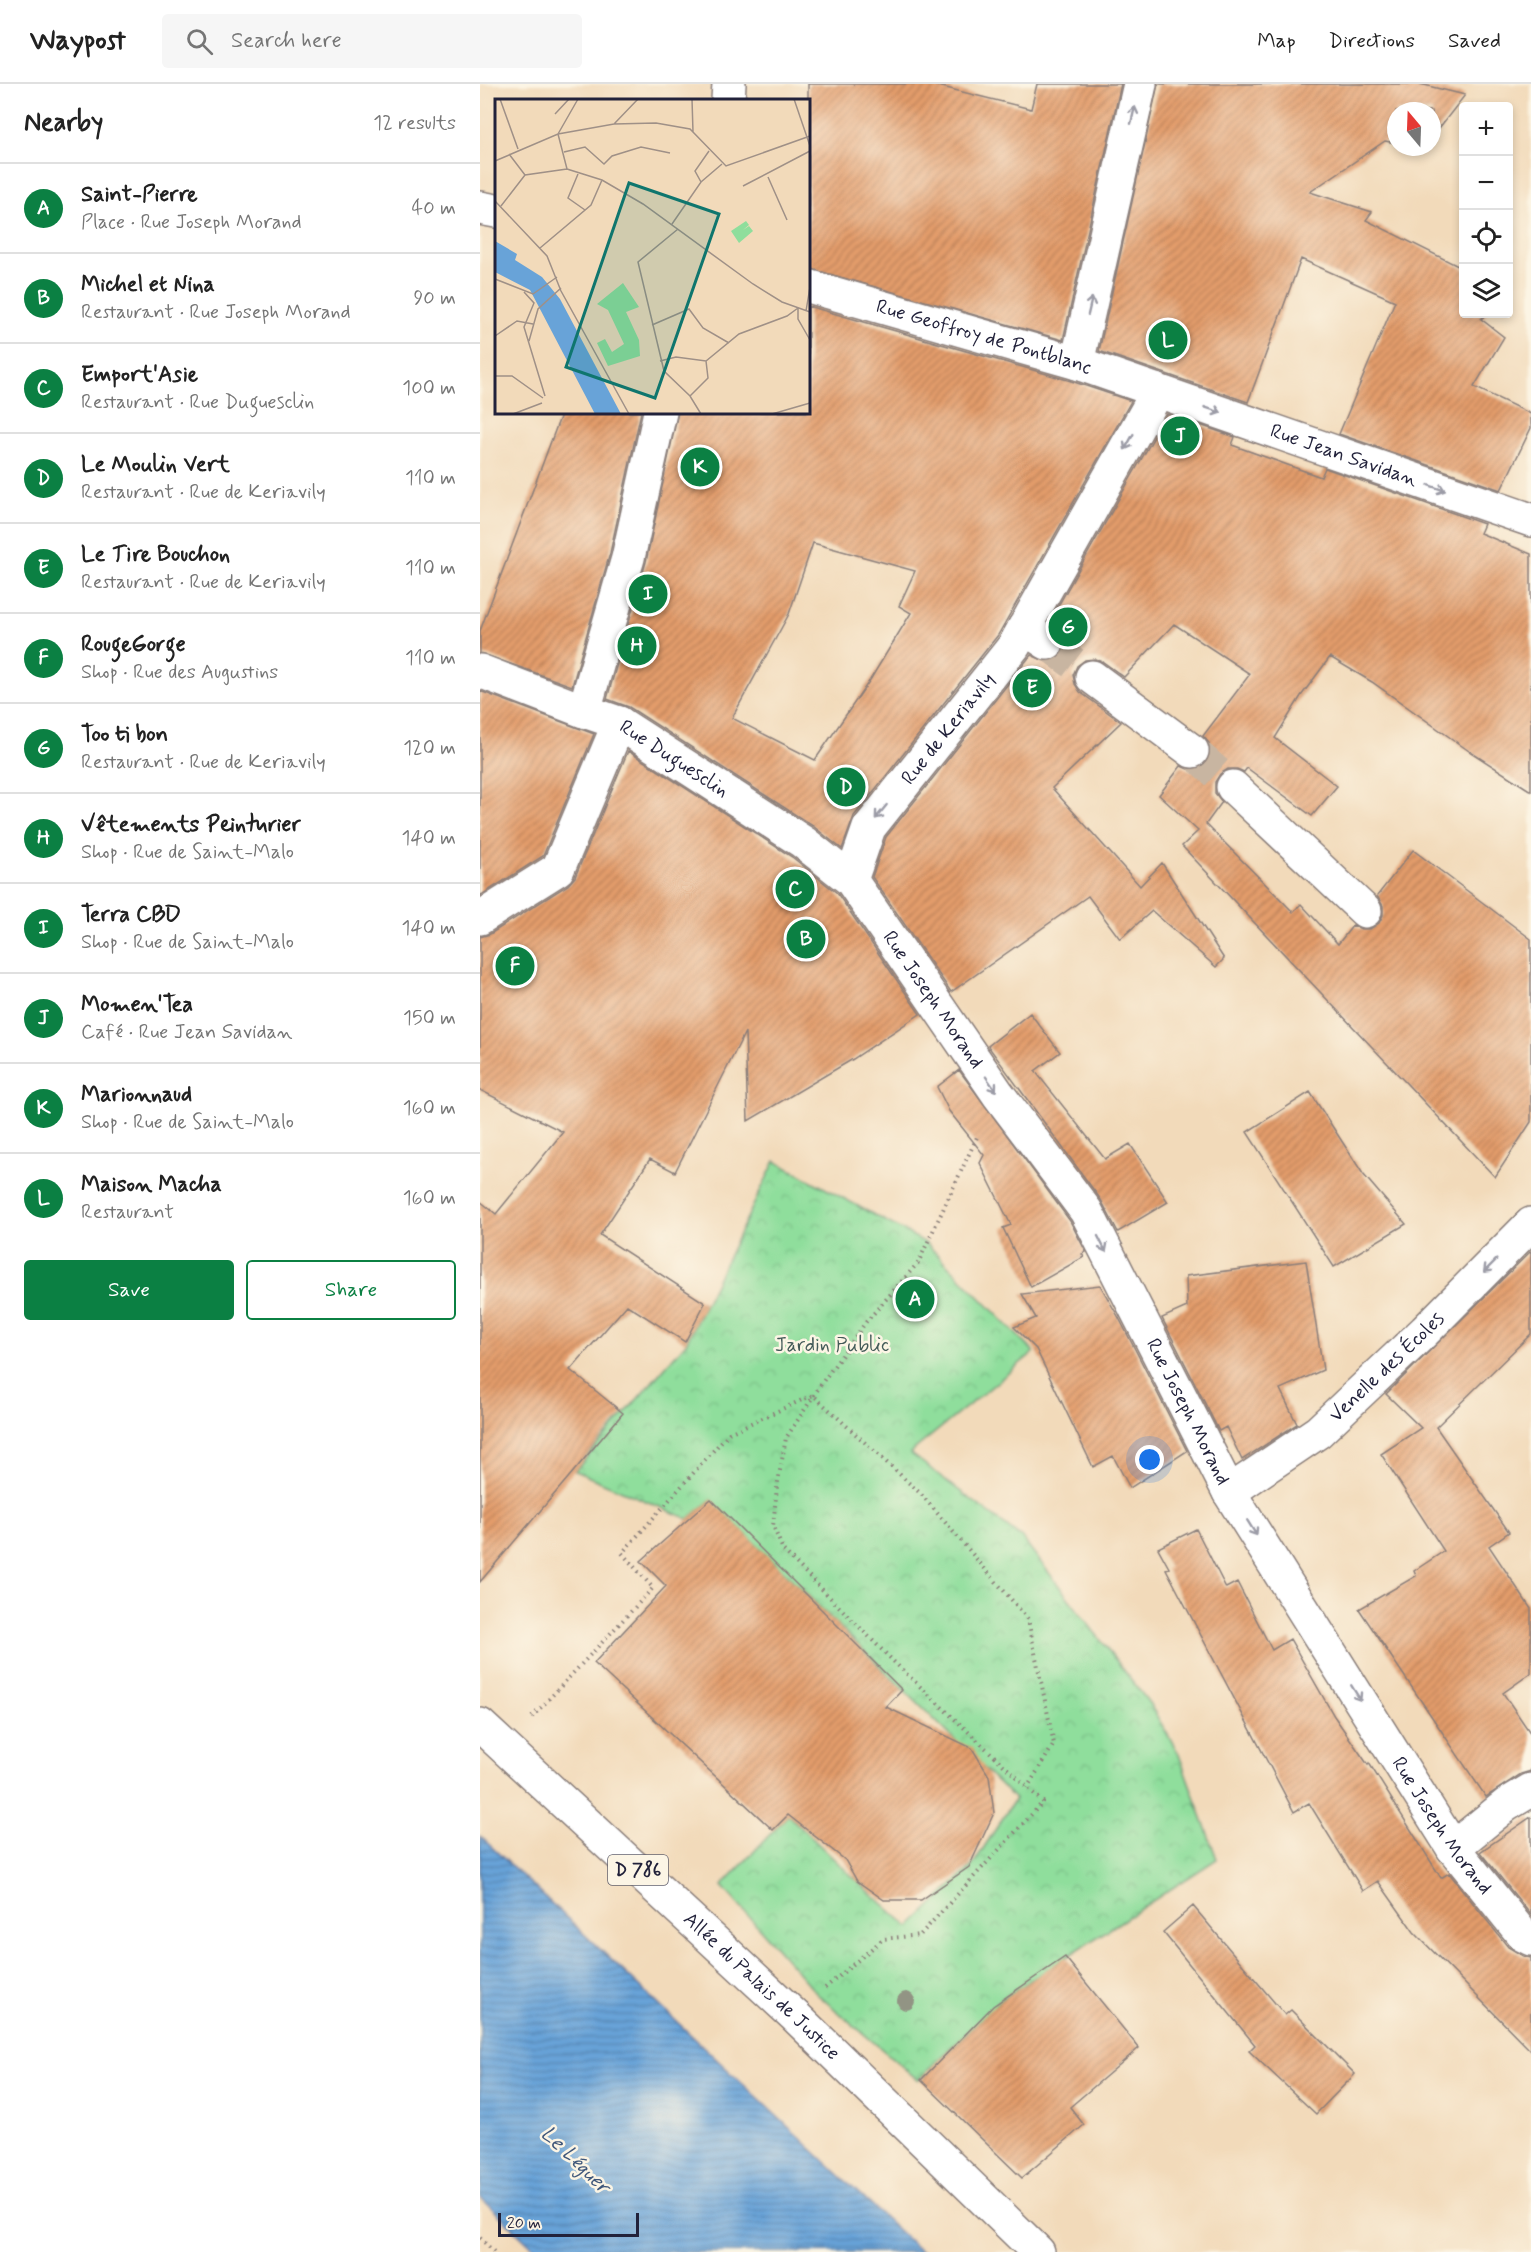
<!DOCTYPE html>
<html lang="en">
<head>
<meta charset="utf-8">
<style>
  :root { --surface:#fff; --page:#f6f6f6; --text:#222; --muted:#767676; --line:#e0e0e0; --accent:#0b8043 }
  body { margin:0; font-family:Mynerve,sans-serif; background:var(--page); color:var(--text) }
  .controls { position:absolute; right:18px; top:18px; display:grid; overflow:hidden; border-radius:6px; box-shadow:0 3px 9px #0003 }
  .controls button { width:54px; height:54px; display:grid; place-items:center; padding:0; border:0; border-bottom:2px solid var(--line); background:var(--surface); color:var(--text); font:30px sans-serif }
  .compass { position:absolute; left:907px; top:18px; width:54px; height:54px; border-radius:50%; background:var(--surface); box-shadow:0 3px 9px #0003; rotate:341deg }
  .scale { position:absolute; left:18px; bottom:15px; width:141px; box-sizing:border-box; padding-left:6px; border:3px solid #22223b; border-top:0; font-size:16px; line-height:21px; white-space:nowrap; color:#22223b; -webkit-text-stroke:4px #fcf5e5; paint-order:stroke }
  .you { position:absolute; left:670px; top:1376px; width:21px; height:21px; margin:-15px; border:4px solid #fff; border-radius:50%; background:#1a73e8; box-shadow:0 0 0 9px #1a73e833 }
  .badge { display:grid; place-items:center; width:39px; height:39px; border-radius:50%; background:var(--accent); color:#fff; font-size:20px; font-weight:700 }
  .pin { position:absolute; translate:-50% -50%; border:3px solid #fff; box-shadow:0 2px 6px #0006 }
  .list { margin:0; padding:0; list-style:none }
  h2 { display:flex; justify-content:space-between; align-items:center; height:78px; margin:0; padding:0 24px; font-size:26px }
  h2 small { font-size:20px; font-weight:400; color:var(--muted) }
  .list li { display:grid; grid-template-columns:39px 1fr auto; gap:18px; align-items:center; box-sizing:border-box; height:90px; padding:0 24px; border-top:2px solid var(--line) }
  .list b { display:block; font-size:22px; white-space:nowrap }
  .list p { margin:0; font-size:20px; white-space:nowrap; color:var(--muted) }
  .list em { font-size:20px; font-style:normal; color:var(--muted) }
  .actions { display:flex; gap:12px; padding:18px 24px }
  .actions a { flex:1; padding:14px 0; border:2px solid var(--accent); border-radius:6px; text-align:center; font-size:21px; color:var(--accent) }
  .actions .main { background:var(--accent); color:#fff }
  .icon { flex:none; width:33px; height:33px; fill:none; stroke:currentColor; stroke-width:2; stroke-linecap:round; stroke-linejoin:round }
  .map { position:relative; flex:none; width:1051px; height:2168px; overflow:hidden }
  header { display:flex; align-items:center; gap:36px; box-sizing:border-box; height:84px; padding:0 30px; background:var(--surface); border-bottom:2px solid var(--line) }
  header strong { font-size:28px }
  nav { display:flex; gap:33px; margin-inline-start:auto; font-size:21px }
  .search { width:420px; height:54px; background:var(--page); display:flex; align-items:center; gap:15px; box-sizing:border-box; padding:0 21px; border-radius:6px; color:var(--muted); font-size:22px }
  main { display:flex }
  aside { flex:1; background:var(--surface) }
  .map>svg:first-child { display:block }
</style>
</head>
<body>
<header>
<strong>Waypost</strong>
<div class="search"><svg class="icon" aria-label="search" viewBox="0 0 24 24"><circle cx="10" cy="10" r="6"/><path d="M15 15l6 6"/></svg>Search here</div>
<nav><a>Map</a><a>Directions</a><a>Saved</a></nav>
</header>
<main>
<aside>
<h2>Nearby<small>12 results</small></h2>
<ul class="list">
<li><span class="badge">A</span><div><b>Saint-Pierre</b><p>Place · Rue Joseph Morand</p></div><em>40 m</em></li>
<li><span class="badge">B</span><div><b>Michel et Nina</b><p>Restaurant · Rue Joseph Morand</p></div><em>90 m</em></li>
<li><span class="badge">C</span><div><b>Emport'Asie</b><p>Restaurant · Rue Duguesclin</p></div><em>100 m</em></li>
<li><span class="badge">D</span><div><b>Le Moulin Vert</b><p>Restaurant · Rue de Keriavily</p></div><em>110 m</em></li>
<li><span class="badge">E</span><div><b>Le Tire Bouchon</b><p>Restaurant · Rue de Keriavily</p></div><em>110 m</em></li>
<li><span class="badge">F</span><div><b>RougeGorge</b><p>Shop · Rue des Augustins</p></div><em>110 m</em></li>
<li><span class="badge">G</span><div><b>Too ti bon</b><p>Restaurant · Rue de Keriavily</p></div><em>120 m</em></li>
<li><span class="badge">H</span><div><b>Vêtements Peinturier</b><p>Shop · Rue de Saint-Malo</p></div><em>140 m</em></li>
<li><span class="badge">I</span><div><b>Terra CBD</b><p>Shop · Rue de Saint-Malo</p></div><em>140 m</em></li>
<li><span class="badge">J</span><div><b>Momen'Tea</b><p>Café · Rue Jean Savidan</p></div><em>150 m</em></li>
<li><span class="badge">K</span><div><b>Marionnaud</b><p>Shop · Rue de Saint-Malo</p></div><em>160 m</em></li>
<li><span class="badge">L</span><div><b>Maison Macha</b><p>Restaurant</p></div><em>160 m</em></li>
</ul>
<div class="actions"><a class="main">Save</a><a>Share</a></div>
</aside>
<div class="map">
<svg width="1051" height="2168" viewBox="0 0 1051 2168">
  <defs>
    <pattern id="park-crowns" width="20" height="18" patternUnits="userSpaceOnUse" patternTransform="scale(1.5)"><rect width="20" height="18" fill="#8fde9c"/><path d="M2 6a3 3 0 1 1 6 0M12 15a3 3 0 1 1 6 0" fill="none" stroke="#7bbe87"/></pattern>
    <pattern id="water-rules" width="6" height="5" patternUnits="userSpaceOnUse" patternTransform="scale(1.5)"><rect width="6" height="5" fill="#68a3d8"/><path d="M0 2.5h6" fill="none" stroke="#5584b0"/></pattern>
    <pattern id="building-hatch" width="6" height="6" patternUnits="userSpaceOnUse" patternTransform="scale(1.5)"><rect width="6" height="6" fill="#e39c6a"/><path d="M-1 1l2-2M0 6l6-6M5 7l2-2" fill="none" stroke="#b87f58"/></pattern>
  </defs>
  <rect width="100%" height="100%" fill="#fcf5e5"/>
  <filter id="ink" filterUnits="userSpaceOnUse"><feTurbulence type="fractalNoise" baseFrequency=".0167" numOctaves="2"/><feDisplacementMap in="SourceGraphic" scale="12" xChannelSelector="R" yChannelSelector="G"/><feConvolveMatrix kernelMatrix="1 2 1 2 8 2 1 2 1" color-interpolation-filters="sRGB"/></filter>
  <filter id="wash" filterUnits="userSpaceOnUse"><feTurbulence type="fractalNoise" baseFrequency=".008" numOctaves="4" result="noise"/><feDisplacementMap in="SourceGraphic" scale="24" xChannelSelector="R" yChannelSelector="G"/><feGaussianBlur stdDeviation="1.35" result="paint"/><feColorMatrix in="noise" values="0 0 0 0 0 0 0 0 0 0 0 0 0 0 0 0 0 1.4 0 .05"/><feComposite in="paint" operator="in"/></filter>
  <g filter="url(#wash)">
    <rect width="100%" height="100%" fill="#f2daba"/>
    <path fill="url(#park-crowns)" stroke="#58806c" stroke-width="1.5" d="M295,1077l151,82 108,109 -124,101 113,86 126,164 29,49 39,107 -218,142 -81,79 -101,-86 -95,-108 66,-71 69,66 52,46 63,-61 43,-67 -304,-299 -23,19 -113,-48 111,-128z"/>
    <path fill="url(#water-rules)" stroke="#45628a" stroke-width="1.5" d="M0,1752l441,416h-383l-58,-55z"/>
    <g id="blocks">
      <path fill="url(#building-hatch)" fill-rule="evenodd" d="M328,0h122l101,25 6,-25h84l-58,256 -255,-72z
        M678,0h262l45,11 -33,42v-26h-36v32l-11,-2 -75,51 62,20 -6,8 98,49v45h23l-6,5 23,18 -30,50 57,27v14l-30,62 -162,-56 56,-133 -94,-42 -53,143 -149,-51z
        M328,222l263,75 60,20 -133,234 -144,181 -12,33 -29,-23 -184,-119 -22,-8 39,-137 32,-150h130zM333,459l102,28 -16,35 12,7 -41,67 -55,80 -83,-42 57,-104z
        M82,328h79l-31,141 -38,133 -92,-33v-22z
        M687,330l68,23 -3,8 89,32 4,-9 159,56 -4,9 51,21v237l-62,-40 -97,-69 -42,-25 -29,39 -26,42 62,48 -25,30 -65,-48 -3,4 -7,-3h-9l-8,5 -5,8v11l7,9 -16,22 87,88 8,-8 37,40 15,-19 8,4h9l9,-6 4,-8v-9l-6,-10 36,-46 118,89v183l-36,55 -313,-331 16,-15 -39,-36 22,-29 9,4 10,-2 7,-5 4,-10 -2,-10 -6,-7 47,-62 -76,-50 -50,53 -21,-15 -8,-3 -10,1 -8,6 -4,9 2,9 5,8 41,30 -69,66 88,98 22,-23 62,96 -8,8 -64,-56 -32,28 -32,-43 -137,96 -79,-115 14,-40 145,-182 16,7 9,-3 7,-6 3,-8 -2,-10 -15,-13z
        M0,607l114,43 -51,122 -63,40z
        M148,667l164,106 45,36 83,121 -67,45 -105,62 -3,-89 -70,140 -25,-13 -50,76 105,68 -20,39 -58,-37 -57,65 53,43 -143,169v-381l16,13 67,-82 -83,-42v-153l10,-3 78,-49 7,-8z
        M550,929l30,39 -25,19 70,88 25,-15 38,58 -50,30 -17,-32 -113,-154z
        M479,986l111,151 16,31 -4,2 2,3 -53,30 -28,-59 8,-3 -31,-62 4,-8 -35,-44 -12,-24z
        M830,1008l53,82 43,50 -72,43 -87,-135z
        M1051,1167v83l-95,93 73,105 -20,14 42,63v64l-28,20 28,41v37l-10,3 -35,23 -127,-188 57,-33 -2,-5 30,-20 -63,-97 40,-26 -35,-34z
        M826,1177l17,109 -43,19 17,35 -55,36 -16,-33 -7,4 -57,-113 25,-11 -1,-31z
        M620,1201l19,33 68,133 -57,37 -17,-32 -20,11 -57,-118 -22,-22 22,-9 -14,-24z
        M231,1415l191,191 -16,17 86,41 17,28 5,37 -25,54 -48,33h-37l-27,-19 -12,-21 -57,-45 -15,15 -179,-167 72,-77 -25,-25z
        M716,1445l30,59 11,-6 35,68 18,-11 44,77 34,49 1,-2 72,115 8,-5 59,74 15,9 8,2v93l-117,-119 -36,-51 -15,10 -54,-88 -15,9 -128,-243 3,-1 -11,-20z
        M1051,1733v98l-51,-63z
        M713,1822l92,109 6,-5 64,64 -39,40 -67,-63 6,-6 -92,-113z
        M585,1873l74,91 -69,59 14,18 -62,53 -101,-98 72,-74z"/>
    </g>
  </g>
  <g filter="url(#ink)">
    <use href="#blocks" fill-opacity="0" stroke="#8a7e7a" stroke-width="1.5"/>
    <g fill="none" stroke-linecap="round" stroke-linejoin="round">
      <path stroke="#c8b5a1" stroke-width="33" stroke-dasharray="33 16" stroke-linecap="butt" d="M567,559l45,34
        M712,667l41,36"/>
      <defs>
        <g id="street">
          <path d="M248,16l1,-16"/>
          <path d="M0,124l16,3"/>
          <path id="s1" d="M328,202l269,77 454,157"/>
          <path d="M597,279l63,-279"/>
          <path d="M544,544l23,15"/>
          <path id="s2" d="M0,587l104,40 35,12 184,119 48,38 147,214 88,117 143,281 224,356 70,87 8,4"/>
          <path d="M612,593l100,74"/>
          <path d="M104,627l44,-153 32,-146"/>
          <path d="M753,703l132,124"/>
          <path id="s3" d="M371,796l18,-52 145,-182 144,-255"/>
          <path d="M0,834l78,-49 61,-146"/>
          <path id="s4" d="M749,1408l89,-60 107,-101 106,-107"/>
          <path d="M973,1764l53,-43 25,-15"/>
        </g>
        <g id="primary">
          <path id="s5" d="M0,1641l315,291 243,236"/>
        </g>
      </defs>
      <use href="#street" stroke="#8a7e7a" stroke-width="36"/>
      <use href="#primary" stroke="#8a7e7a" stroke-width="36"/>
      <path stroke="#8a7e7a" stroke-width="4" stroke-dasharray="1.5 4.5" stroke-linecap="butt" d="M52,1633l121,-129 -31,-35 107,-120 84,-38 107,98 108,126 26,125 -27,44
        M345,1904l58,-49 37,-4 123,-133 -148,-139 -112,-113 -10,-24 4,-39 9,-49 38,-58 42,-58 52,-59 60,-128
        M0,2154l14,14"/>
      <use href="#street" stroke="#fff" stroke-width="33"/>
      <use href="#primary" stroke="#fff" stroke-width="33"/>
    </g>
    <circle fill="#929484" cx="426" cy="1917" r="9"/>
    <defs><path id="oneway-shaft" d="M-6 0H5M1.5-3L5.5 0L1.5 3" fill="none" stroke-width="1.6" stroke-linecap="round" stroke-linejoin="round" transform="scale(1.5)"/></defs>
    <g stroke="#9c9ca7">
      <use href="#oneway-shaft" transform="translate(653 31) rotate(-77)"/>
      <use href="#oneway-shaft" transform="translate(610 222) rotate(-77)"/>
      <use href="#oneway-shaft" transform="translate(733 326) rotate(19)"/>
      <use href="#oneway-shaft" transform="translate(649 358) rotate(119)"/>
      <use href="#oneway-shaft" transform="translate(957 404) rotate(19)"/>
      <use href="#oneway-shaft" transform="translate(401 728) rotate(129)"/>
      <use href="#oneway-shaft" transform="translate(511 1000) rotate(55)"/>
      <use href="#oneway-shaft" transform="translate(622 1160) rotate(63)"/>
      <use href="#oneway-shaft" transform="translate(1010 1182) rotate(135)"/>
      <use href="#oneway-shaft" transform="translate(772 1444) rotate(58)"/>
      <use href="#oneway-shaft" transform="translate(876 1609) rotate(58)"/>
    </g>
  </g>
  <g text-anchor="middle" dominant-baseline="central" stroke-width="5" stroke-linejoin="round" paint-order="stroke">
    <rect fill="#fcf5e5" stroke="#63616e" stroke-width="1.5" x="128" y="1771" width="60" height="30" rx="4.5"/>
    <g font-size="18" font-weight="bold" fill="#22223b">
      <text x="158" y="1786">D 786</text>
    </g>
    <g font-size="20" fill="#22223b" stroke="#fcf5e5">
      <text stroke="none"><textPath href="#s1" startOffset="183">Rue Geoffroy de Pontblanc</textPath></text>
      <text stroke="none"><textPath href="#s1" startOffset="562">Rue Jean Savidan</textPath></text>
      <text stroke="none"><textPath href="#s3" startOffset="182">Rue de Keriavily</textPath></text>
      <text stroke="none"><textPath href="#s2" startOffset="214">Rue Duguesclin</textPath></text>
      <text stroke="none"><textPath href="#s2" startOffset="574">Rue Joseph Morand</textPath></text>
      <text stroke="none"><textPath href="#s4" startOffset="202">Venelle des Écoles</textPath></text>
      <text stroke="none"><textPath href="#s2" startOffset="1060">Rue Joseph Morand</textPath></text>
      <text stroke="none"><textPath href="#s2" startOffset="1546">Rue Joseph Morand</textPath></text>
      <text stroke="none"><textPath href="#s5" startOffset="384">Allée du Palais de Justice</textPath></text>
    </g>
    <g font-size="20" fill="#435a58" stroke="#fcf5e5">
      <text x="352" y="1261">Jardin Public</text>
    </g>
    <g font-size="21" font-style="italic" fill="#3e567a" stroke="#fcf5e5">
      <text transform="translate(95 2076) rotate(44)">Le Léguer</text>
    </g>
  </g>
  <g transform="translate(15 15)">
    <rect width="315" height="315" fill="#f2daba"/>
    <path d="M251,122l3,4 -6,5 6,-4 4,5 -14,12 -8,-12z" fill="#8fde9c"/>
    <path d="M128,184l16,24 -13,5 13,28 1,16 -32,10 -11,-23 8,-4 7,13 12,-8 -16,-34 -11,-6z" fill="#8fde9c"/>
    <path d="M0,142l22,13 -2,6 27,17 18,22 61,115h-26l-65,-124 -35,-18z" fill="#68a3d8"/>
    <path fill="none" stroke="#9f9087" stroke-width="1.5" d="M5,0l18,50M197,0l1,33M299,0l16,47M60,15l14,-15M119,25l24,-25M69,53l21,-5 19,17 8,-8 29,-9 29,6M14,55l16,21M0,62l63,-27 56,-10 42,-1 34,6 36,37 84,-30M72,70l35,11 41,24 110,80 29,18 28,10M72,70l-9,-35 20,-35M83,75l-10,24 17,12M273,78l19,43M206,83l-6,-11 14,-20M248,87l67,-35M0,102l52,55 14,35 68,123M6,107l24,-31 42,-6M177,125l29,-42 21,-18M183,130l-40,33 26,109 26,25 11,18M45,149l51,-43 11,-25M0,180l38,15 24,-17M29,193l10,11 -10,24 21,69M303,209v11l12,21M311,212l4,-24M157,226l37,-16 14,19 26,15M0,237l22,-15 16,3M34,242l9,-32 23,-21M165,262l16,-4 30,4 33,-27 48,-18 11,-8M0,277h17l31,22M195,297l18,-18 -2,-17M18,315l29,-11M277,315l38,-11"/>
    <path fill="#0f766e" fill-opacity="0.15" stroke="#0f766e" stroke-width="3" d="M134,84l90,31 -64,184 -89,-31z"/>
    <rect width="315" height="315" fill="none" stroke="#22223b" stroke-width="3"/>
  </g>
</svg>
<div class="controls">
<button>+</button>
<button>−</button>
<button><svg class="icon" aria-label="locate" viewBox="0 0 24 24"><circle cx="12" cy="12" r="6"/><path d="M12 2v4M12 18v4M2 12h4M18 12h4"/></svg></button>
<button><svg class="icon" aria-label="layers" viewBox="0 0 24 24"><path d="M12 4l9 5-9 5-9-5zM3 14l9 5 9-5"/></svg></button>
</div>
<svg class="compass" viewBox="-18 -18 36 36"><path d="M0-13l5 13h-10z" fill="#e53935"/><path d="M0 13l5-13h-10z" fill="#767676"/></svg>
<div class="scale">20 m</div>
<div class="you"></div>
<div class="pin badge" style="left:435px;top:1215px">A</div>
<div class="pin badge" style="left:326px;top:855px">B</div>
<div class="pin badge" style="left:315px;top:805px">C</div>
<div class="pin badge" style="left:366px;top:703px">D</div>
<div class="pin badge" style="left:552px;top:604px">E</div>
<div class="pin badge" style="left:35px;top:882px">F</div>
<div class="pin badge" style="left:588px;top:543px">G</div>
<div class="pin badge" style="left:157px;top:562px">H</div>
<div class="pin badge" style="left:168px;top:510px">I</div>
<div class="pin badge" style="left:700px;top:352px">J</div>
<div class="pin badge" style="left:220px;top:383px">K</div>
<div class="pin badge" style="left:688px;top:256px">L</div>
</div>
</main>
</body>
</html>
